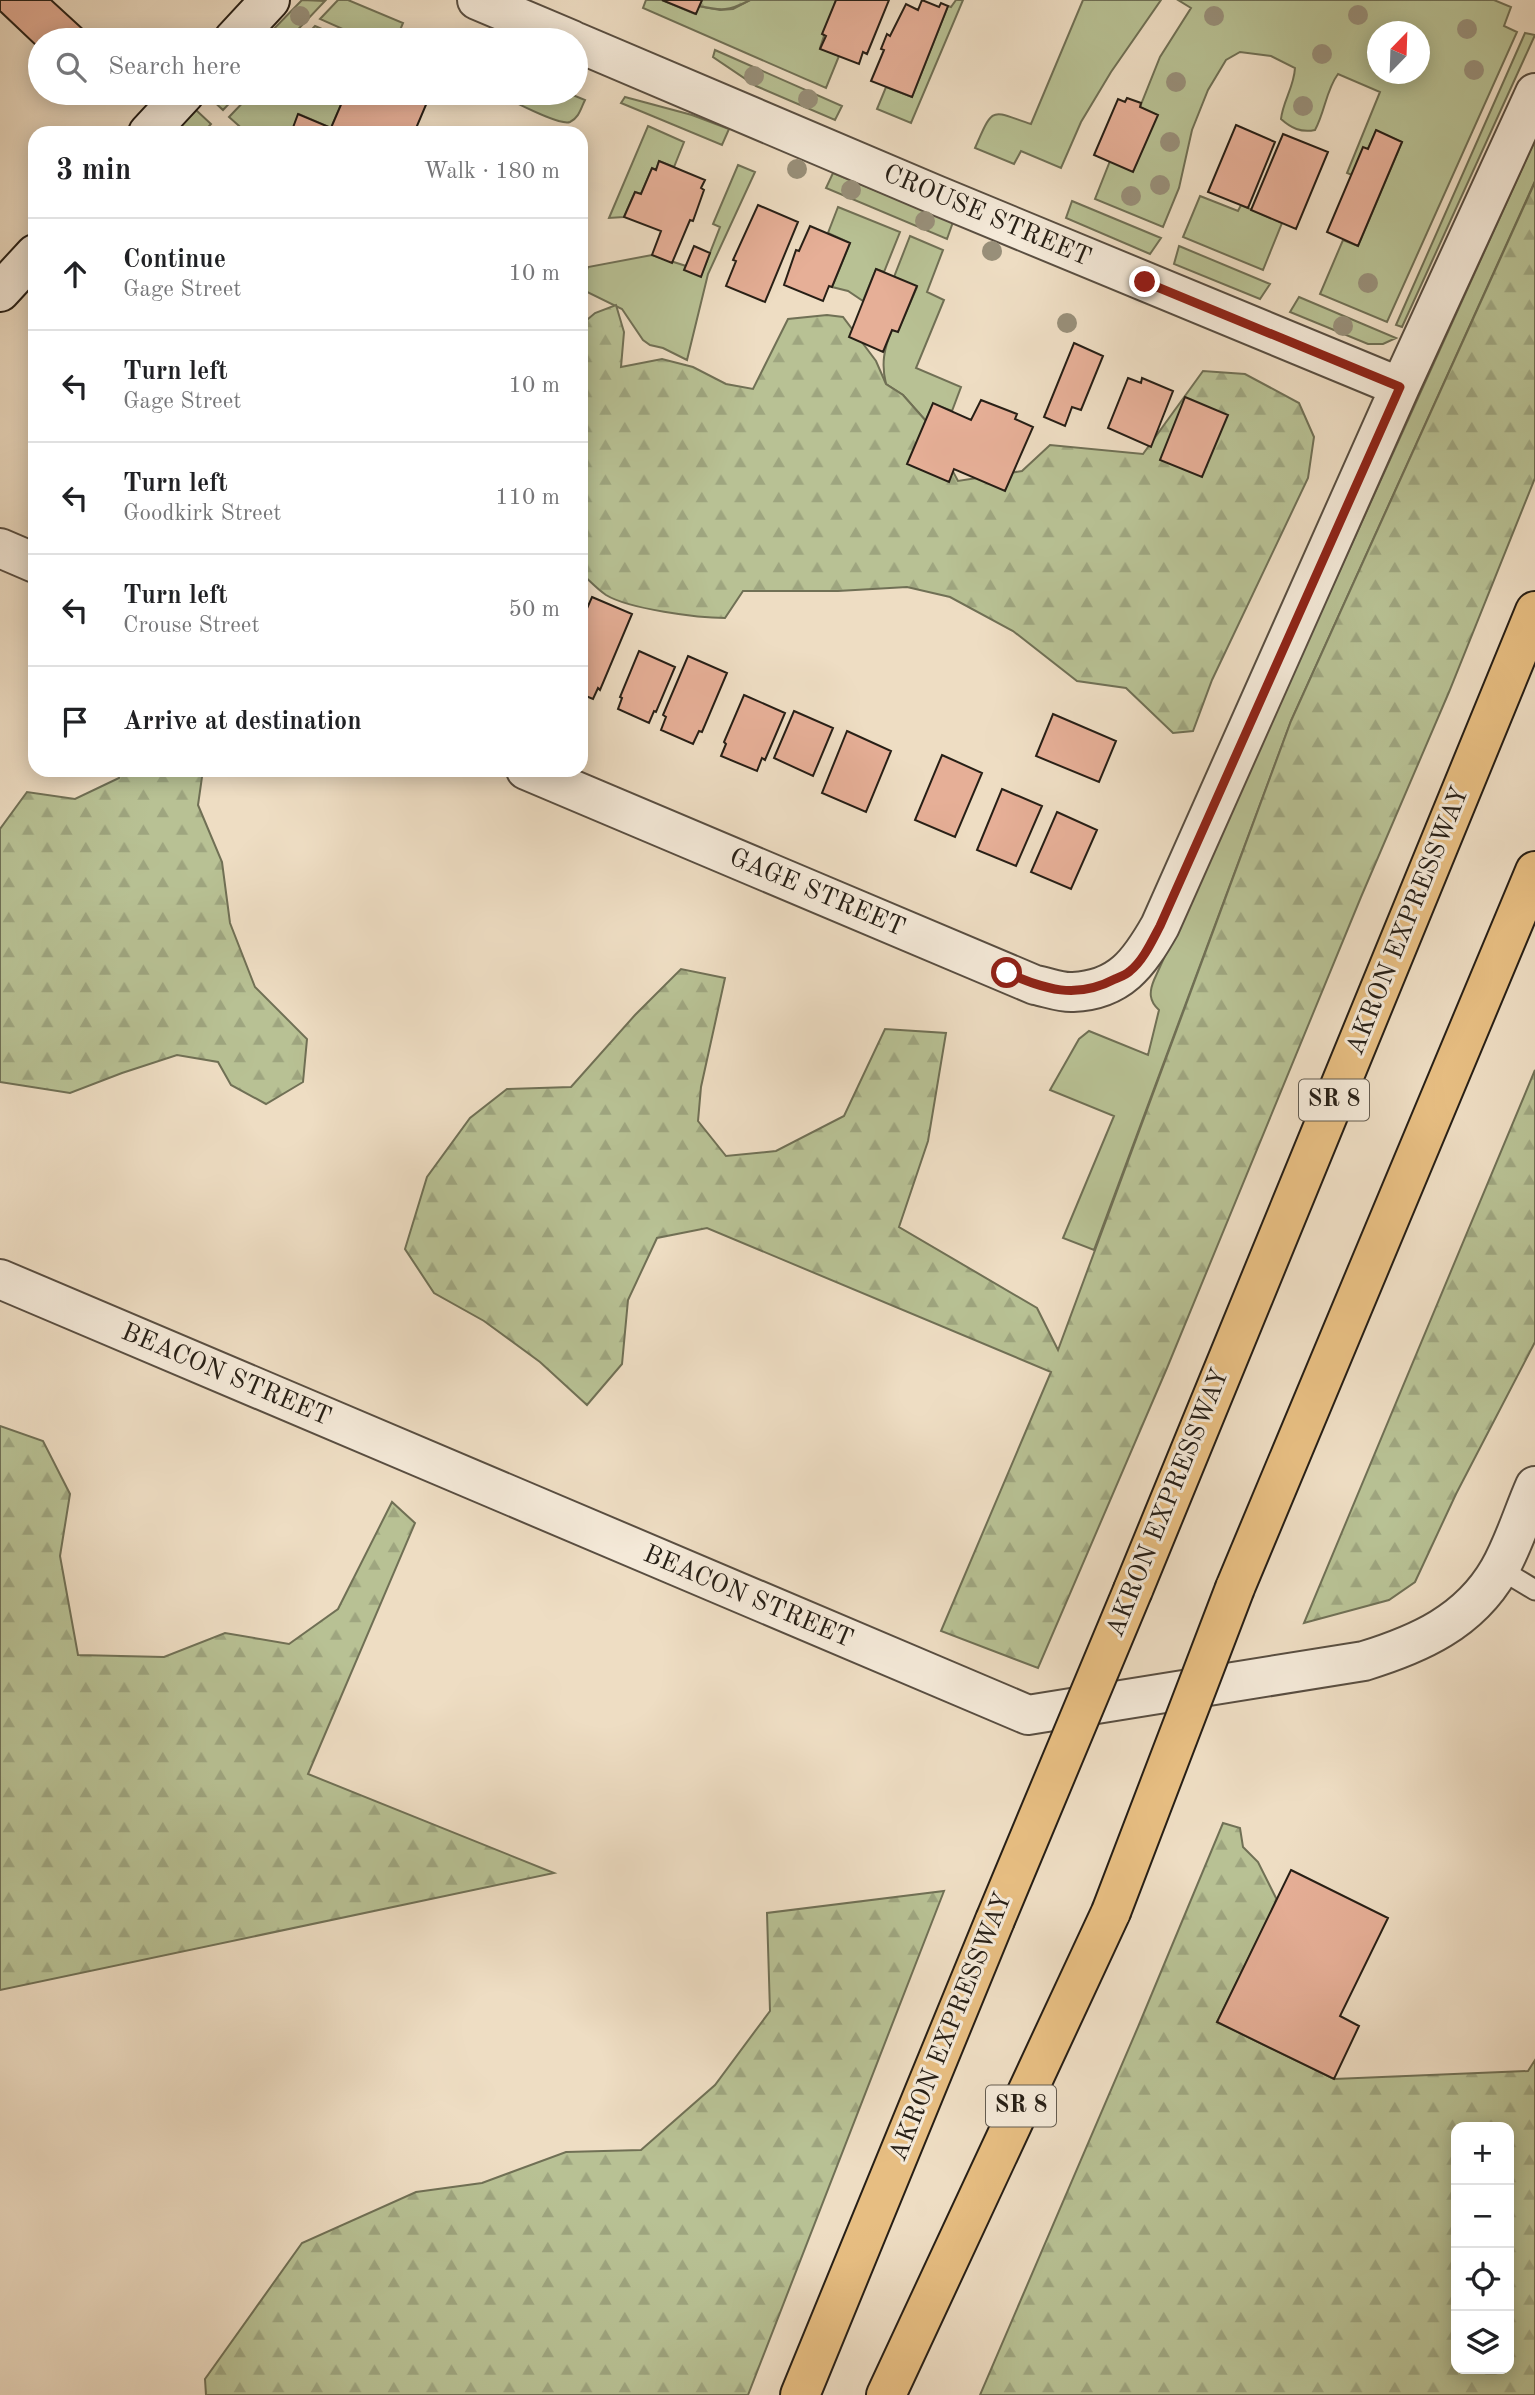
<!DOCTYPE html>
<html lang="en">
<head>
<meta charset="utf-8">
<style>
  :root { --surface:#fff; --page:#f6f6f6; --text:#202124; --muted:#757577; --line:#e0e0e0 }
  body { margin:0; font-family:"Old Standard TT",serif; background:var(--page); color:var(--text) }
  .controls { position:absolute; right:21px; bottom:21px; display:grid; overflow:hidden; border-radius:14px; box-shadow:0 4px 18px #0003 }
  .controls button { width:63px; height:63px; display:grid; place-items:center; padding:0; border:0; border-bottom:2px solid var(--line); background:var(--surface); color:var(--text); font:35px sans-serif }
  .compass { position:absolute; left:1367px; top:21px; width:63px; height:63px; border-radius:50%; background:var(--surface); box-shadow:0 4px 18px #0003; rotate:23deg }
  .stop { position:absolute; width:21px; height:21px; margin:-16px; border:5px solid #8f2418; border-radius:50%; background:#fff }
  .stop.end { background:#8f2418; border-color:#fff; box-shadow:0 2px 7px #0008 }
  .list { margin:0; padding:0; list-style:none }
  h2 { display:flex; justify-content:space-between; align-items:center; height:91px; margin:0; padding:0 28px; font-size:30px }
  h2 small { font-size:23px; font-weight:400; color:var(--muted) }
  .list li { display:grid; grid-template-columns:46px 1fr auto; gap:21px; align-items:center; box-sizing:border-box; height:112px; padding:0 28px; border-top:2px solid var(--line) }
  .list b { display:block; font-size:26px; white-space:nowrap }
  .list p { margin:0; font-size:23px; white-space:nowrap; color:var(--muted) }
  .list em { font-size:23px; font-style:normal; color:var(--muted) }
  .icon { flex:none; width:38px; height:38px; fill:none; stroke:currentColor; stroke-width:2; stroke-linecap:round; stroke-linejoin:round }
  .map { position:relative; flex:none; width:1535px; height:2395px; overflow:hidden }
  .search { position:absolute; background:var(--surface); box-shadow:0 4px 18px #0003; left:28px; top:28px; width:560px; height:77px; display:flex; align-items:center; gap:18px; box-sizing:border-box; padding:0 24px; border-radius:38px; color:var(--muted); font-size:26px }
  .panel { position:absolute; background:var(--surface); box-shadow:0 4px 18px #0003; left:28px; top:126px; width:560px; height:651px; border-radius:21px }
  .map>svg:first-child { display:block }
</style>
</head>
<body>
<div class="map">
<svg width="1535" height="2395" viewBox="0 0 1535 2395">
  <defs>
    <pattern id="forest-firs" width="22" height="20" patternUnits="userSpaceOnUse" patternTransform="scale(1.75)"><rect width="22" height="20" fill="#b8c194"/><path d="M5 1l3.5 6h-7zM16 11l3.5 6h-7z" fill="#9ea57f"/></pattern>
  </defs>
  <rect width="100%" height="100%" fill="#eeddc3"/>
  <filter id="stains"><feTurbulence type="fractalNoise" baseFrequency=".00286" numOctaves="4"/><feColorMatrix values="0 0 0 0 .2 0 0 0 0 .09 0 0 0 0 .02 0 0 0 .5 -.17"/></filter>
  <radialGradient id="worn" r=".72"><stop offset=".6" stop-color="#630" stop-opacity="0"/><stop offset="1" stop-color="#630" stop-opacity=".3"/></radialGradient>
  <path fill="#b8c194" stroke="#707055" stroke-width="2" fill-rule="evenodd" d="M302,0l23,1 -37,39h-25z
    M338,0h10l55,23 -7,17h-9l-16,-6 -1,2 -9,-3 -5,2 -36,-16z
    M646,0h16l33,14 4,-8 21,4 13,-1 17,-9h86l-16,48 19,8 -13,32 -183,-80z
    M956,0h7l-52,123 -34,-14 9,-22 26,10 36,-91 3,1z
    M1083,0h78l-50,72 -30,50 -20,46 -40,-17 -7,13 -39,-16c19,-44 16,-37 56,-24z
    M1178,0h316l17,7 -7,19 13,6 -130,290 -67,-28 23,-54 15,6 44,-104 -26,-11 -8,18 -16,26 -5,-2 33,-81 -42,-18c-12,16 -13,38 -23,56 -14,3 -24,-2 -34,-11 2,-18 13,-32 14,-51l-24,-12 -31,-4 -14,8 -18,30 -16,40 -13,58 -16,39 -68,-28 15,-38 23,10 24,-56 -17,-8 20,-50 31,-49zM1378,32h42v42h-42z
    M315,26l32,14h-45z
    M1525,33l10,2 -133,292 -6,-2z
    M715,50l127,56 -7,14 -79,-34 -43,-29z
    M213,93h26l-16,17 -14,-13z
    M252,93h94l-15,35 -32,-14 -8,19h-44l-18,-16z
    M504,93h64l17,7c-4,8 -6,18 -15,22 -10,4 -51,-18 -62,-23z
    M625,97l67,18 37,14 -7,16 -101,-42z
    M196,110l15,14 -8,9h-29z
    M648,126l36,16 -10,25 -15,-6 -3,9 -4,-2 -11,26 -6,-2 -11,25 -15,1z
    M1535,140v41l-244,540 -197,529 -31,-12 51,-122 -64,-26 29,-51 10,-8 59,24 11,-45c-10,-9 -10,-18 -5,-30z
    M738,165l17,7 -47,102 -21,86 -24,-12 -13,-3 -7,-5 -21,-31 -41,-20 7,-22 64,-12 34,11 15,10 19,-49 -7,-3z
    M833,173l120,49 -6,17 -121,-51z
    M1200,196l38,15 3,-6 41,18 -19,47 -80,-33z
    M1072,201l89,37 -11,16 -84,-36z
    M838,207l62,25 -16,40 -8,-3 -13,32 -15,-10 -16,-4 18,-44 -22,-10z
    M910,236l33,14 -16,42 17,8 -28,68 45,19 -9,24 -19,-7 -7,17 -23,-26 -17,-11c-5,-20 -2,-36 6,-54l6,1 19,-44 -23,-10z
    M1179,246l91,38 -10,15 -86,-35z
    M1299,297l97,41 -13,6h-15l-78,-32z"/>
  <path fill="url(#forest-firs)" stroke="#707055" stroke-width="2" fill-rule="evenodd" d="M702,0h48c-21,11 -28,11 -51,6z
    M1535,182v296l-86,214 -88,205 -194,471 -129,300 -97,-37 110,-259 -344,-144 -50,10 -29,62 -6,64 -35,41 -47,-43 -56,-41 -50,-28 -29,-44 22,-72 43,-59 37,-29 64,-2 64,-72 46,-46 44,9 -24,109 -3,34 28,35 50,-5 68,-35 41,-87 61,4 -18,108 -29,86 138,81 21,42 233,-629z
    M616,305l8,27 -3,35 41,-8 31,8 33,17 27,5 35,-70 39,-4 16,2 33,44 10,23 17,11 23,26 32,60 64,-10 28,-26 93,9 60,-83 42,3 54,29 15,34 -6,41 -96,202 -19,51 -20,2 -47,-45 -49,-7 -64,-50 -63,-34 -43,-10 -69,4h-95l-18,27c-27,0 -96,-9 -119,-23 -9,-6 -17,-15 -25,-22v-248l14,-12z
    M121,770h82l-5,35 24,57 8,61 25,64 52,52 -4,43 -37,22 -35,-19 -13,-23 -41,-7 -55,18 -52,20 -70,-11v-253l27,-37 48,7 44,-21z
    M1535,1070v272l-79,152 -41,88 -26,18 -85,23z
    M0,1426l43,15 27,53 -10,62 18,99 86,2 61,-24 64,11 49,-35 54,-107 23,21 -107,251 246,99 -554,117z
    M1223,1823l17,5 3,19 15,15 19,38 -60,122 117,57 194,-8 7,-11v335h-555l158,-368zM1456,2127h53v242h-53z
    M944,1891l-196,504h-542l-1,-16 97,-136 114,-51 66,-9 84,-31 75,-2 74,-65 55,-74 -3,-98z"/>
  <path fill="#e6af97" stroke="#271f16" stroke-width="2" d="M0,0h51l36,33 -7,7h-40v9l-40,-38z
    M662,0h40l-6,14z
    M836,0h53l-22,54 -4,-2 -4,12 -39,-15 6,-13 -4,-2z
    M922,0l17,7 2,-4 7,3 -36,91 -41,-16 13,-31 -3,-1 6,-15 3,2 16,-32 12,6z
    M371,33l16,7h-19z
    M346,93h85l-17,40h-123l7,-19 33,14z
    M1127,98l14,5 -1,4 18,8 -25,57 -39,-17 24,-56 7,3z
    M1236,125l39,17 -27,66 -40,-16z
    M1376,130l26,12 -44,104 -31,-14 36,-85 5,2z
    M1283,134l45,18 -32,77 -45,-19z
    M659,161l46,19 -4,8 3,2 -11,31 -3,-1 -18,43 -20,-8 9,-24 -37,-14 11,-25 6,2 11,-26 4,2z
    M758,205l40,17 -33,80 -39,-16 10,-25 -3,-1z
    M810,226l40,17 -18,44 -3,-1 -6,15 -39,-16 12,-35 3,1z
    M694,246l16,7 -9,24 -17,-7z
    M876,269l41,17 -19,46 -6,-2 -9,22 -34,-15z
    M1074,343l29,13 -22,54 -9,-3 -7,19 -21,-9z
    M1128,378l13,5 1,-5 31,13 -22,56 -43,-19z
    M1185,397l43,18 -26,62 -42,-17z
    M981,400l36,14 -2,5 18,8 -28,64 -51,-22 -5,13 -42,-18 26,-61 38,17z
    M592,597l40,17 -32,76 -2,-2 -5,11 -12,-5v-72z
    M639,651l36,16 -19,45 -2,-1 -5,12 -31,-14 4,-11 -2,-1z
    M688,656l39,17 -25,59 -3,-1 -6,13 -32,-14 5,-13 -3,-2z
    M744,695l41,18 -20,47 -3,-2 -5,13 -36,-15 5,-12 -2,-2z
    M794,711l39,17 -20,48 -39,-18z
    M1053,714l63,27 -17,41 -63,-26z
    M847,731l44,20 -25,61 -44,-19z
    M942,755l40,18 -27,64 -40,-17z
    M1002,789l40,17 -26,60 -39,-16z
    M1057,812l40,18 -26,59 -40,-17z
    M1291,1870l97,48 -48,98 19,10 -25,53 -117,-57z"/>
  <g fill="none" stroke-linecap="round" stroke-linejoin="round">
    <defs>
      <path id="lane" d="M1500,1569l35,21"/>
      <path id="street" d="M477,0l95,40
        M576,42l360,153 464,192
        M0,548l35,15
        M526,770l509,215c12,2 26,8 38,7 47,-2 66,-29 87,-66l240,-539 135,-294
        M0,1279l1028,436 336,-54c55,-17 105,-39 135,-91 15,-26 24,-57 36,-84"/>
      <path id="secondary" d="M233,40l37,-40
        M148,133l37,-40
        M0,292l35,-38"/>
      <path id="highway" d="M1235,1588l300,-717
        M1133,1590l402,-979
        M800,2395l195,-475
        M886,2395l225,-483"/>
    </defs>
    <use href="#lane" stroke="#594e41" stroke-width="23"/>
    <use href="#street" stroke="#594e41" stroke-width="42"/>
    <use href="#secondary" stroke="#271f16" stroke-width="42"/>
    <use href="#highway" stroke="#271f16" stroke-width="42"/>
    <use href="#lane" stroke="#f4e9d8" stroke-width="19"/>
    <use href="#street" stroke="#f4e9d8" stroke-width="38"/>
    <use href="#secondary" stroke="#f4e9d8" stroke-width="38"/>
    <use href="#highway" stroke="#e7be82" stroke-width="38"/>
    <defs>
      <path id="highway-bridge" d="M1111,1912l124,-324
        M995,1920l138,-330"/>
    </defs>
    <use href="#highway-bridge" stroke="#271f16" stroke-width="42" stroke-linecap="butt"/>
    <use href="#highway-bridge" stroke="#e7be82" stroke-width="38"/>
  </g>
  <g fill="#988f79">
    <circle cx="1358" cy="15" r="10"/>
    <circle cx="300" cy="16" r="10"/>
    <circle cx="1214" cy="16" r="10"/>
    <circle cx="1467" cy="29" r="10"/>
    <circle cx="1322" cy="54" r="10"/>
    <circle cx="1474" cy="70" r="10"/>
    <circle cx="754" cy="76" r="10"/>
    <circle cx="1176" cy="82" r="10"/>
    <circle cx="808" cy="99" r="10"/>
    <circle cx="1303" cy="106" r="10"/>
    <circle cx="1170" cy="142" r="10"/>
    <circle cx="797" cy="169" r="10"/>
    <circle cx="1160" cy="185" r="10"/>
    <circle cx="851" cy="190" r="10"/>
    <circle cx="1131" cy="196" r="10"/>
    <circle cx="925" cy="221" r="10"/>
    <circle cx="992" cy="251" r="10"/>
    <circle cx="1368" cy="283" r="10"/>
    <circle cx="1067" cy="323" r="10"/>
    <circle cx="1343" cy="326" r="10"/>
  </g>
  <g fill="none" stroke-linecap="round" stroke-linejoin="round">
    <path stroke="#8f2418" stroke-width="9" d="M1007,973c39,16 68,27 108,6 5,-2 11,-4 15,-8 13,-10 22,-30 30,-45l240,-539 -255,-105"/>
  </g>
  <g text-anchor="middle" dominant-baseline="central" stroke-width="6" stroke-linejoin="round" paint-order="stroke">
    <g fill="#f4e9d8" stroke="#645c50" stroke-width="2">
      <rect x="1299" y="1079.5" width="70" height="41" rx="5"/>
      <rect x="986" y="2085.5" width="70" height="41" rx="5"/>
    </g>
    <g font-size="24" font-weight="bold" fill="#271f16">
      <text x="1334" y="1100">SR 8</text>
      <text x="1021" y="2106">SR 8</text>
    </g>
    <g font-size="26" fill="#271f16" stroke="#f4e9d8">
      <text transform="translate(987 216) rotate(23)">CROUSE STREET</text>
      <text transform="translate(817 893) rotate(23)">GAGE STREET</text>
      <text transform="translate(1408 921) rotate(-68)">AKRON EXPRESSWAY</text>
      <text transform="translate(226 1375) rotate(23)">BEACON STREET</text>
      <text transform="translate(1168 1503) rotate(-68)">AKRON EXPRESSWAY</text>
      <text transform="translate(748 1597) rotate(23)">BEACON STREET</text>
      <text transform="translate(951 2027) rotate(-68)">AKRON EXPRESSWAY</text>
    </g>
  </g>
  <rect width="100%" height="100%" filter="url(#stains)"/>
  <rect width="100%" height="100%" fill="url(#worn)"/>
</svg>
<div class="controls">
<button>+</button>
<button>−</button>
<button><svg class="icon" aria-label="locate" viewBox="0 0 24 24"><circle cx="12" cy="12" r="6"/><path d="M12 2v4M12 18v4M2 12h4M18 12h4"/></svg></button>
<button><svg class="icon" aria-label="layers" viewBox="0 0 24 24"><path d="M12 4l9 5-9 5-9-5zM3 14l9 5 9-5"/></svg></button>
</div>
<svg class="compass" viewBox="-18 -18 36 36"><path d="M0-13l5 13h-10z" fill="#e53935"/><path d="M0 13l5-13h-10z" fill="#757577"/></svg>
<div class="stop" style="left:1007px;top:973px"></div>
<div class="stop end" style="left:1145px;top:282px"></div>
<div class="search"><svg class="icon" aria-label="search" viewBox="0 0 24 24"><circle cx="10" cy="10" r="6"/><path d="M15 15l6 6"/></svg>Search here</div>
<section class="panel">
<h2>3 min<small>Walk · 180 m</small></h2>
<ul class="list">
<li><svg class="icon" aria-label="ahead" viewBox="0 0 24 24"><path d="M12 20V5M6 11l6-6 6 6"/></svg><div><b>Continue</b><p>Gage Street</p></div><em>10 m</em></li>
<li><svg class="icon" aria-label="left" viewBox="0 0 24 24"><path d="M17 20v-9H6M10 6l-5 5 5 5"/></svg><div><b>Turn left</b><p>Gage Street</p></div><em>10 m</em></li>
<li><svg class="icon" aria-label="left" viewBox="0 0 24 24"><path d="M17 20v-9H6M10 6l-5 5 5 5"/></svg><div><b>Turn left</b><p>Goodkirk Street</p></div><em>110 m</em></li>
<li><svg class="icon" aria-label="left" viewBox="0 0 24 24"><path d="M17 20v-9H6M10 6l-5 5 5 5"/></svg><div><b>Turn left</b><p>Crouse Street</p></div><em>50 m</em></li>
<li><svg class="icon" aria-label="arrive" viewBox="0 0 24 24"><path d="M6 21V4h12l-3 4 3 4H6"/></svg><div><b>Arrive at destination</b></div></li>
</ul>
</section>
</div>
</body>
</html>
